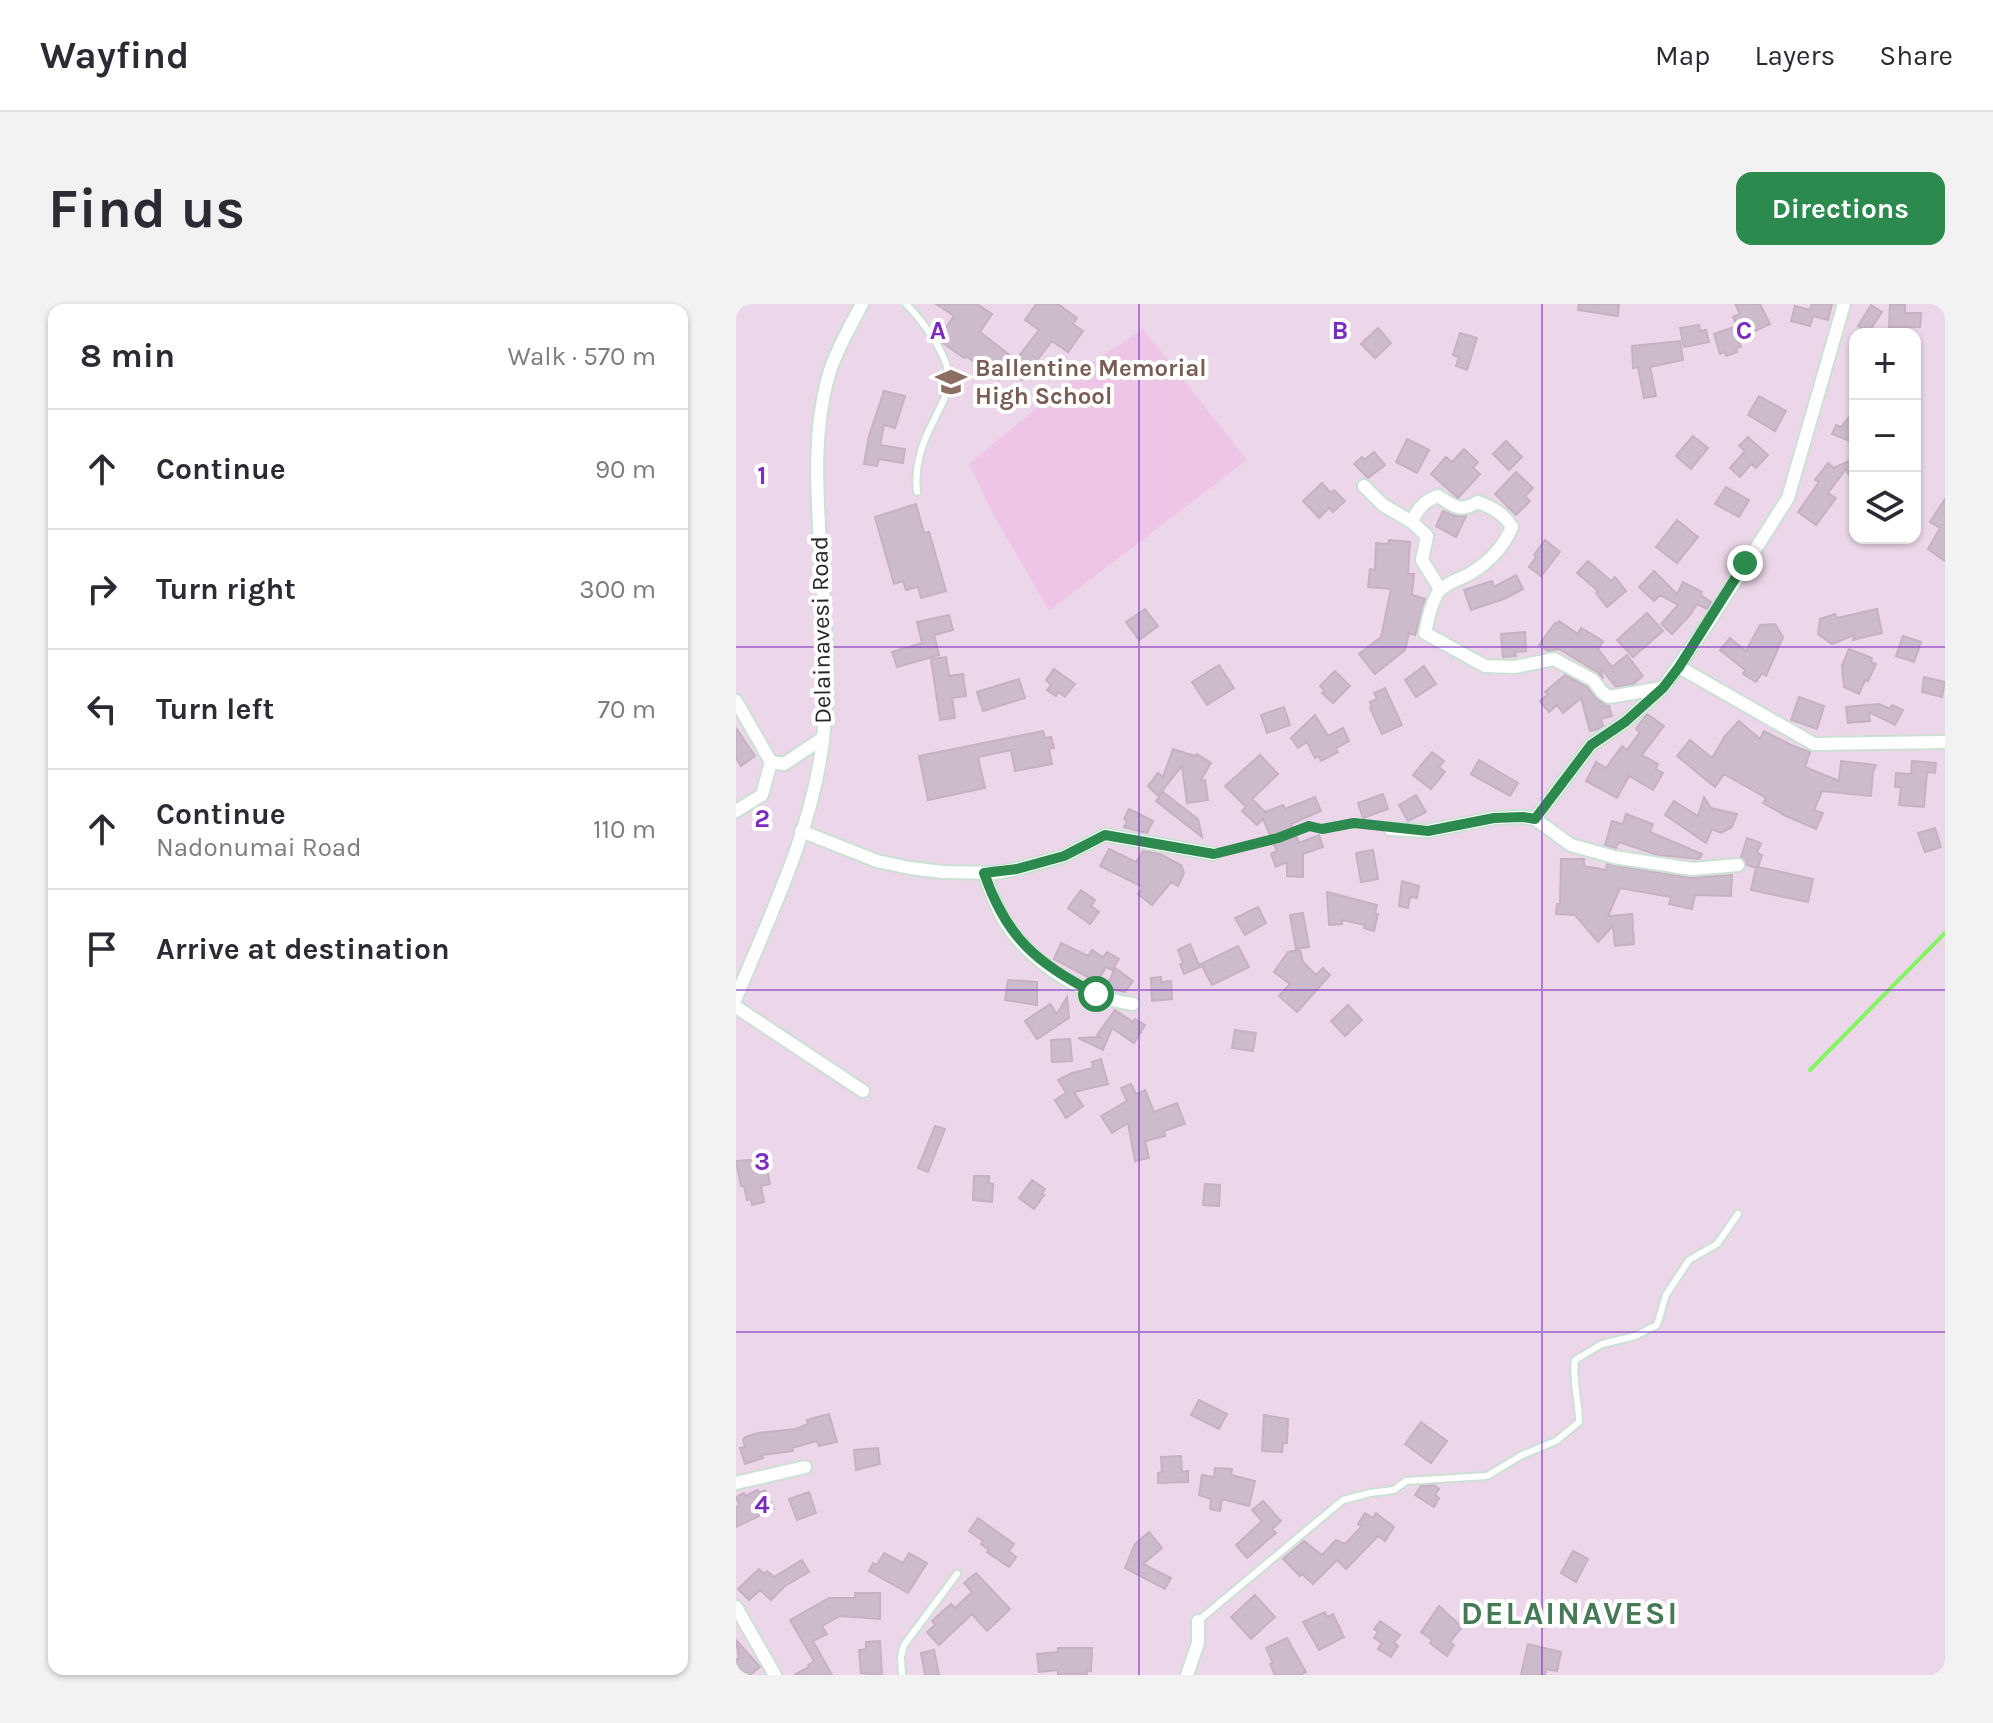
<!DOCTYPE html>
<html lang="en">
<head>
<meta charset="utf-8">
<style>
  :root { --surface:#fff; --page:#f2f2f3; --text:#2b2b33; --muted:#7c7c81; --line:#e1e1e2; --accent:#2d8a4e }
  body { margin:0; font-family:Karla,sans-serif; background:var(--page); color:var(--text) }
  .controls { position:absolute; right:24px; top:24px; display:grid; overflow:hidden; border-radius:16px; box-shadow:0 2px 6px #0004 }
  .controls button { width:72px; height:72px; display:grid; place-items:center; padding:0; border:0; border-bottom:2px solid var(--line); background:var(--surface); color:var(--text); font:40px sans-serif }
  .stop { position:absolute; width:24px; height:24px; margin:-18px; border:6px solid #2d8a4e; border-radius:50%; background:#fff }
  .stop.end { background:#2d8a4e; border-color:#fff; box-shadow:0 2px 8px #0008 }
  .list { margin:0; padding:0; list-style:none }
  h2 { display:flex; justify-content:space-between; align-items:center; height:104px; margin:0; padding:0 32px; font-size:34px }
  h2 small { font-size:26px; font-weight:400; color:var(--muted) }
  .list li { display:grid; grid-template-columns:52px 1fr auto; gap:24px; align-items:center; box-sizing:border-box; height:120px; padding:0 32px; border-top:2px solid var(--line) }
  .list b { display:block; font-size:30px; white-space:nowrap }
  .list p { margin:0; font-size:26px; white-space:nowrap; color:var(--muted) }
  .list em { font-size:26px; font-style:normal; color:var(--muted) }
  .icon { flex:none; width:44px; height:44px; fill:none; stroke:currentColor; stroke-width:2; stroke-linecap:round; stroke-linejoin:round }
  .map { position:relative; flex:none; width:1209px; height:1371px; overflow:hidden; border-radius:16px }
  header { display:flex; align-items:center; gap:48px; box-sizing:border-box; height:112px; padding:0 40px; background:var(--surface); border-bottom:2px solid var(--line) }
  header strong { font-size:38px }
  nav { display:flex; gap:44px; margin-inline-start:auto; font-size:28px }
  .intro { display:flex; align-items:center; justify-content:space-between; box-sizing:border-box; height:192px; padding:0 48px }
  h1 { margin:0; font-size:56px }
  .button { padding:20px 36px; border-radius:16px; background:var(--accent); color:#fff; font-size:28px; font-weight:700 }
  main { display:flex; gap:48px; padding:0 48px }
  aside { flex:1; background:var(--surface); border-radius:16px; box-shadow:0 2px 6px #0004 }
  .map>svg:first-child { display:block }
</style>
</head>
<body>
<header>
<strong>Wayfind</strong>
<nav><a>Map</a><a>Layers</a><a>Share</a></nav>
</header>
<div class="intro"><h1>Find us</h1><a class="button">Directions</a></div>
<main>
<aside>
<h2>8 min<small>Walk · 570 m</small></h2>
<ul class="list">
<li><svg class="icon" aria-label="ahead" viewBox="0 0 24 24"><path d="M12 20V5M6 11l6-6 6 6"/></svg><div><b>Continue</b></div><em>90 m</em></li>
<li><svg class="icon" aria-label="right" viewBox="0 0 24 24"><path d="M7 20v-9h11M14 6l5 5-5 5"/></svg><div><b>Turn right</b></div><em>300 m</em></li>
<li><svg class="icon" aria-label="left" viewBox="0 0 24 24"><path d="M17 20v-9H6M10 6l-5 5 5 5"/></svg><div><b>Turn left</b></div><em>70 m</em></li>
<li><svg class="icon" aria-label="ahead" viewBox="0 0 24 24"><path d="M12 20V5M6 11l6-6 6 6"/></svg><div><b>Continue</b><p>Nadonumai Road</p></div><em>110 m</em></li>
<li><svg class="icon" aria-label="arrive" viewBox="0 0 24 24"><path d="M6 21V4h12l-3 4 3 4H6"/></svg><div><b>Arrive at destination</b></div></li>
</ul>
</aside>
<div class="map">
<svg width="1209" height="1371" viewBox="0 0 1209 1371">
  <rect width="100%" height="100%" fill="#ebd7e9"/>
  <path fill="#eec5e7" d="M407,25l104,131 -198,151 -57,-99 -23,-48 121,-100z"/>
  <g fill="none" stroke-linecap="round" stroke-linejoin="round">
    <path stroke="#85f463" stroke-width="4" d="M1074,766l135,-137"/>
  </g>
  <path fill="#ccbccb" stroke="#c6b1c3" stroke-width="2" d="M200,0h41l15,10 -12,18 36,28 23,-30 -14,-10 11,-16h22l19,14 -4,6 10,7 -15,21 -16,-11 -30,39 -14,-11 -9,11 -33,-24 -2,2 -21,-15 -4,-6 15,-21z
    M843,0h40l-1,12 -40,-6z
    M999,0h25l10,20 -32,15 3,8 -5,1 1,4 -11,4 -1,-4 -5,2 -6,-20 23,-8 -4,-9 7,-3z
    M1076,0h20l-4,16 -15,-4 -3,10 -19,-5 4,-15 15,4z
    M1154,0l15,1v8h16l-1,14h-31z
    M1135,1l11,7 -14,21 -10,-7z
    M963,21l1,6 6,-1 3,12 -25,5 -4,-19z
    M642,24l13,15 -16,15 -14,-14z
    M724,29l17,5 -10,32 -11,-4 3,-9 -6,-2z
    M944,37l3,19 -33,7 6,29 -12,2 -6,-31 -5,1 -1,-22z
    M148,87l21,5 -10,32 -11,-3 -4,20 25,4 -2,14 -24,-4 -2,7 -13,-2 5,-28z
    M1023,92l27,15 -11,20 -27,-16z
    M1119,106v33l-23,-9 4,-9 5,2z
    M957,132l15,12 -17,21 -15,-13z
    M1012,133l20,18 -12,13 -5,-4 -11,13 -10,-9 15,-17 -6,-5z
    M671,135l22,11 -12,23 -21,-11z
    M770,137l16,16 -13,13 -16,-16z
    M728,145l14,13 -5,6 7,6 -22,24 -27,-24 15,-17 6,5z
    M638,148l11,13 -17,13 -14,-14 8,-7 2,3z
    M1119,154v29l-9,-18 -18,24 8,5 -20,27 -18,-13 21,-30 -4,-2 13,-17 6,5z
    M780,168l17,16 -8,8 5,5 -14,14 -21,-21z
    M586,179l9,10 3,-3 11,11 -12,11 -4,-4 -10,10 -16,-17z
    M990,183l23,13 -10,17 -24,-13z
    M1209,195v62l-17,-12 12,-21 -10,-6z
    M180,200l8,29 5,-1 17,59 -25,7 -3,-11 -12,3 -3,-9 -9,3 -19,-67z
    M707,207l12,5h11l-10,21 -20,-11z
    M941,216l21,17 -21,26 -21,-16z
    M653,236l21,2 -2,32h6l-2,21 13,4 -10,36 -6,-2 -4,17 -30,24 -16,-20 22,-17 10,-48 -23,-2 2,-18 5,1 1,-27 12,1z
    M809,236l15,12 -19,24 -12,-9 7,-10 -2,-2z
    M852,257l23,20 4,-4 11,14 -19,16 -11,-14 2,-2 -21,-18z
    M918,267l23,23 6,-12 19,10 -1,3 10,7 -4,7 -10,-5 -6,10 -19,20 -11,-10 17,-19 -18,-10 -6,6 -15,-14z
    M780,271l7,14 -19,10 -33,11 -7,-20 28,-9 2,6z
    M409,305l13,17 -19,14 -13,-18z
    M1141,305l5,24 -29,7 1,-5 -22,9 -14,-10 2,-15 15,-5 2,4z
    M911,309l16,18 -30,26 -16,-17z
    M213,311l4,15 -19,5 5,20 -42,12 -5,-15 30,-9 -5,-21z
    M823,317l19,13 3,-6 22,13 -5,8 14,18 15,-12 16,21 -10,8 -17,3 -16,-20 3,12 -6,-7 -38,-23 -11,2 -9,-6 16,-22 2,1z
    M1039,320l8,13 -17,39 -4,-3 -6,9 -13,-8 2,-4 -25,-20 10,-12 16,13 14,-26z
    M789,328l1,19 -11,1 1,4 -13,1 -2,-23z
    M1167,332l18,6 -7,20 -18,-6z
    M1113,345l23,9 -1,4 5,2 -8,17 -3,-1 -6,14 -15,-7 -2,-21z
    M210,353l3,19 14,-2 3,22 -14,2 3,20 -15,2 -9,-61z
    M483,361l15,23 -27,17 -15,-23z
    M688,362l12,18 -20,13 -11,-17z
    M318,365l21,15 -10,13 -7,-5 -2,4 -9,-6 4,-5 -5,-5z
    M599,367l15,15 -17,17 -11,-10 3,-2 -5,-5z
    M829,371l22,12 10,12 12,7 3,10 -11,3 2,7 -5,3 -8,2 -9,-33 -18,15 -6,-8 -8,7 -9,-11 8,-7 -3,-2z
    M1188,373l21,5 -3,15 -20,-5z
    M283,375l6,19 -42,13 -6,-19z
    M649,384l17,37 -20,9 -12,-26 2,-2 -2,-4 7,-3 -3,-6z
    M1063,393l25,9 -7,23 -26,-9z
    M1143,400l11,5 2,-4 11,5 -8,15 -26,-13 1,9 -22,2 -2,-16z
    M548,403l6,18 -23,8 -6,-18z
    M911,410l17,12 -22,29 16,9 -2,5 7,4 -10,17 -24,-14 -12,22 -31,-17 10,-19 10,6 16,-22 5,4 13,-18 -4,-3z
    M579,411l13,21 15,-8 6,13 -13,7 2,4 -17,9 -3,-5 -3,2 -8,-16 -9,6 -7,-10z
    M1003,417l21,18 4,-8 29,15 17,6 -5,15 34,14 2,-20 35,4 -3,7 -2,24 -49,-5 -8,19 9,3 -7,16 -30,-13 -23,-13 3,-5 -42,-24 -9,13 -38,-31 13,-16 22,18 13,-22z
    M0,424l19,28 -14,10 -5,-8z
    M307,427l2,7 6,-1 3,11 -5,1 3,15 -37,7 -4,-21 -33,7 7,31 -57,12 -9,-44z
    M437,445l22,7 2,-2 14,9 -11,18 5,-1 3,20 -21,3 -5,-37 -24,30 -10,-10 10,-13 5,4z
    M696,448l12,9 -5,6 6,5 -14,17 -18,-14z
    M524,451l18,19 -26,25 13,13 18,-7 2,4 30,-12 6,14 -30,13 8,19 20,-8 4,12 -20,7v23l-16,-1v-14l-11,5 -5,-13 6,-3 -14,-32 -6,6 -15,-14 4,-4 -21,-21z
    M743,456l39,23 -8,13 -39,-22z
    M1176,457l24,2 -1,10 -8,-1 -3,35 -25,-2 2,-18h-6l1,-14 15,1z
    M427,488l35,27 4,18 -46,-36z
    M647,490l5,15 -25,9 -5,-15z
    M680,491l10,17 -18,9 -9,-16z
    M968,493l7,11 26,6 -5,13 -11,6 -9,-4 -6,14 -41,-28 9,-14 24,15z
    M393,505l24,12 -6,12 -23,-6 3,-6 -3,-2z
    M890,510l27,10 -3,8 52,22 -3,5 -41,-4 -39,-13 -3,6 -11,-3 7,-24 11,3z
    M1199,524l6,19 -16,5 -7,-19z
    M1011,534l14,5 -4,10 5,2 -4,12 55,12 -5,23 -57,-12 5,-22 -9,-3 -6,-8z
    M373,545l27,13 7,-11 17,3 21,11 3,8 -6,13 -7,-4 -19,23 -14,-11 5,-7 -43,-21z
    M637,546l5,29 -17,3 -5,-29z
    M825,555h23v7l22,4 1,-6 84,14 41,-3 -1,21 -36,-1 -3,14 -23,-5 2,-7 -51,-9 -12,28 24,-2 2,30 -19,2 -2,-20 -15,16 -23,-27 -19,-1 1,-10h3z
    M666,577l17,5 -2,12 -7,-1 -2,11 -9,-2z
    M345,586l14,10 -4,6 8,6 -9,12 -22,-16z
    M591,588l50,13 -2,8 3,1 -4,17 -10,-3 1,-3 -23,-5v4l-13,1z
    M522,603l8,16 -21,12 -10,-17z
    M567,609l6,34 -13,2 -6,-34z
    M325,639l27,13 4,-6 11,7 4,-5 12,7 -7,11 -6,-3 -9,15 -43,-23z
    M454,640l10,23 -16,7 -4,-10 3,-1 -5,-13z
    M502,642l11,21 -37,18 -11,-21z
    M564,646l3,12 13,13 7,-7 7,7 -33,37 -18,-16 11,-12 -16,-12 14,-20z
    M379,664l18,13 -8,11 -19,-4z
    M425,673v5l10,-1 1,18 -20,2 -1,-23z
    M272,676l29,2v23l-32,-5z
    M331,693l2,21 -32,21 -12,-18 25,-17 7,10z
    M612,701l14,15 -17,16 -14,-15z
    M379,706l18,12 2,-3 10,6 -11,18 -22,-15 -9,22 -25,-12 22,-1 -3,-2z
    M499,726l21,3 -3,18 -21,-3z
    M334,735l2,22 -20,1 -1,-22z
    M365,755l7,25 -34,8 9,14 -17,12 -11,-18 11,-7 -8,-13 14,-7 21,-5 -1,-6z
    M395,780l5,10 9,-4 9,22 23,-9 8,21 -21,7 1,5 -20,5 4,17 -14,3 -7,-38 -16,10 -11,-17 26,-15 -6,-13z
    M199,822l10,3 -17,43 -10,-4z
    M29,855l5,25 -9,2 3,16 -12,3 -1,-6 -4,1 -3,-14h-3l-5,-25z
    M238,872h15v7l4,1 -1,18 -19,-2z
    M296,876l13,9 -3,5 2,1 -10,14 -15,-11z
    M469,880l15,1 -1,21 -16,-1z
    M463,1096l28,14 -8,15 -28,-14z
    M93,1110l8,28 -18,4 -2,-5 -25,7 1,3 -31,4 1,3 -18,6 -5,-16 5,-1 -2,-7 2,-3 13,-4 38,-4 12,-5 -1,-4z
    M528,1111l24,4 -1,24h-4l-1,9 -20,-1z
    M685,1118l26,19 -16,22 -26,-19z
    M142,1144l2,16 -24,6 -2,-20z
    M445,1152l1,16 6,-1v11l-30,1v-10l4,-1 -1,-15z
    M479,1164l17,1 -1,6 24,6 -6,25 -27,-7 -2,12 -10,-2 1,-10 -12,-4 3,-20 12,2z
    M698,1181l5,4 -4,6 4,3 -5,9 -19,-12 6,-9z
    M22,1186l1,3 6,-3 9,19 -38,18v-20l3,-2 -3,-8 8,-4 1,3z
    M73,1188l7,21 -19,7 -8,-21z
    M527,1197l18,20 -9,8 4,4 -29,25 -11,-13 26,-24 -10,-11z
    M629,1209l8,5 3,-5 18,14 -9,14 -7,-5 -32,33 -9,-9 -24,24 -11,-10 -2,2 -17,-17 21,-18 18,14 14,-15 9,4 17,-18 -4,-2z
    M242,1214l36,26 -5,7 7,6 -7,10 -22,-15 2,-2 -8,-6 2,-3 -14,-10z
    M413,1228l13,16 -19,16 28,14 -6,11 -40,-21 10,-24z
    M837,1247l15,8 -12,23 -15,-9z
    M148,1249l19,10 6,-10 18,10 -19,30 -39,-22 4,-8 4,2z
    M66,1256l7,12 -24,14 -14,14 -11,-10 -11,10 -11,-11 21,-20 5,5 3,-3 7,6z
    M240,1269l34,36 -23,22 -15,-17 -33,31 -12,-13 8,-7 -3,-4 19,-17 4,4 17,-16 -8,-9z
    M119,1289h25v26l-40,-3 -18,10 5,8 -14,7 19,34h-38l15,-8 -1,-2 6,-4 -24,-41 39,-22h26z
    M519,1291l20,22 -24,22 -20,-22z
    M703,1302l23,21 -12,15 4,3 -7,11 -17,-13 2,-3 -11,-8z
    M589,1308l2,5 6,-3 11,23 -25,13 -16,-28z
    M644,1317l20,14 -6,8 4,3 -7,11 -13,-8 4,-6 -8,-5 4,-6 -4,-3z
    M551,1334l19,34 -6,3h-25l-5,-11 3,-1 -7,-15z
    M0,1336l24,27 -10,8h-14v-15l3,-2z
    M144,1337l2,34 -21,-2 -2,-23 7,-1v-7z
    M792,1340l33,8 -4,19 -11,-2 -1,6h-24z
    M322,1344h34l-1,23 -4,-1v4h-29v-4l-19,2 -2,-18 21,-2z
    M198,1346l5,25h-14l-4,-22z"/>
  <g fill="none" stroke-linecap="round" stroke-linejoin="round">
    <defs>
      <path id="lane" d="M170,0c16,16 43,52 43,75 0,14 -9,28 -15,41 -12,23 -20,45 -17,72
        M462,1317l145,-121 27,-7 24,-3 12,-9 81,-5 35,-21 34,-14 23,-19c0,-21 -7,-41 -4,-62l27,-16 33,-8 22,-11 9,-30 23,-35 28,-16 21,-30
        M166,1371l-1,-18 3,-12 53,-71"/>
      <path id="street" d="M628,182l19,19 29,17
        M704,285l-18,-29 5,-24 -15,-14c6,-14 12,-21 26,-26 16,10 21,17 40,6 15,6 25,11 34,25 -8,19 -23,35 -41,46 -10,6 -24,9 -32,18 -8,12 -11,28 -14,42l60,33 30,1 39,-8 39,21 9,12 7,5 53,-9
        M943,363l135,77 131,-2
        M0,397l35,61
        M0,507l26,-16 9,-33 13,2 39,-26
        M799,515l56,-74 34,-23 38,-34 46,-66 79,-124 56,-194
        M654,525l38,2 66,-13 29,-1 12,2 36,26 43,12 78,12 46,-4
        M65,527l76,30 33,7 33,4 52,1 22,-4 47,-13 41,-21 109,19
        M248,569c7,18 12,36 23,52 27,40 79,73 126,79
        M0,694c34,-83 77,-169 87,-259 7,-64 1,-130 -3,-194 -3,-56 -7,-109 7,-164 7,-27 22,-52 35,-77
        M0,703l127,84
        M0,1179l69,-16
        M0,1303l39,68
        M451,1371l11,-32v-22"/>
    </defs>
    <use href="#lane" stroke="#cce1d3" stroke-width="10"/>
    <use href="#street" stroke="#cce1d3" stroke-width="16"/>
    <path stroke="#fff" stroke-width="2" stroke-dasharray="6 4" stroke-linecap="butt" d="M492,547l50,-13 31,-12 13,3 32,-6 23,4"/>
    <use href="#lane" stroke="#fff" stroke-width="6"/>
    <use href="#street" stroke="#fff" stroke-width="12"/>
  </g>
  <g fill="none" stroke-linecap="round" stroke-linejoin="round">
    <path stroke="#2d8a4e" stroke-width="10" d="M360,690c-60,-32 -89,-55 -112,-121l33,-4 47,-13 41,-21 109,19 64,-16 31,-12 13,3 32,-6 74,8 66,-13 29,-1 12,2 56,-74 34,-23 38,-34 16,-21 66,-104"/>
  </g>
  <path fill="none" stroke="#7b2cbf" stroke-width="2" stroke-opacity="0.55" d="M403,0v1371M806,0v1371M0,343h1209M0,686h1209M0,1028h1209"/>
  <defs>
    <symbol id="school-bare" viewBox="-9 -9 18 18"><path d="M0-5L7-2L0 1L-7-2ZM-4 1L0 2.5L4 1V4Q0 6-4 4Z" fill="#8d6e63" stroke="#fff" stroke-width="2.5" paint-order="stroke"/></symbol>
  </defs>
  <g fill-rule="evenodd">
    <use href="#school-bare" x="193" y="56" width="44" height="44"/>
  </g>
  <g text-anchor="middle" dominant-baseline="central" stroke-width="8" stroke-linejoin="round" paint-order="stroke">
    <g font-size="24" font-weight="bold" fill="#785e54" stroke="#fff" text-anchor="start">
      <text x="239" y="64">Ballentine Memorial<tspan x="239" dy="28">High School</tspan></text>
    </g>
    <g font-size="24" fill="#272727" stroke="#fff">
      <text transform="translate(85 326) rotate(-91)">Delainavesi Road</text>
    </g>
    <g font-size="32" font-weight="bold" letter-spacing="2" fill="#467956" stroke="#fff">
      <text x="834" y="1309">DELAINAVESI</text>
    </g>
  </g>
  <g font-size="26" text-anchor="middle" font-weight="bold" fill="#7b2cbf" stroke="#fff" stroke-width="8" stroke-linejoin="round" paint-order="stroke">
    <text x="202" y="35">A</text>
    <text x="604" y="35">B</text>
    <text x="1008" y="35">C</text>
    <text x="26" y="180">1</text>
    <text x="26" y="523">2</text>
    <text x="26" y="866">3</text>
    <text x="26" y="1209">4</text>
  </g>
</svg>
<div class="controls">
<button>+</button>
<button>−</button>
<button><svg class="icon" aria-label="layers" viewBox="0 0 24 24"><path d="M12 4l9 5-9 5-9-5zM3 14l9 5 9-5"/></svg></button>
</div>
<div class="stop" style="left:360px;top:690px"></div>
<div class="stop end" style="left:1009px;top:259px"></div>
</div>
</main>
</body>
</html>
